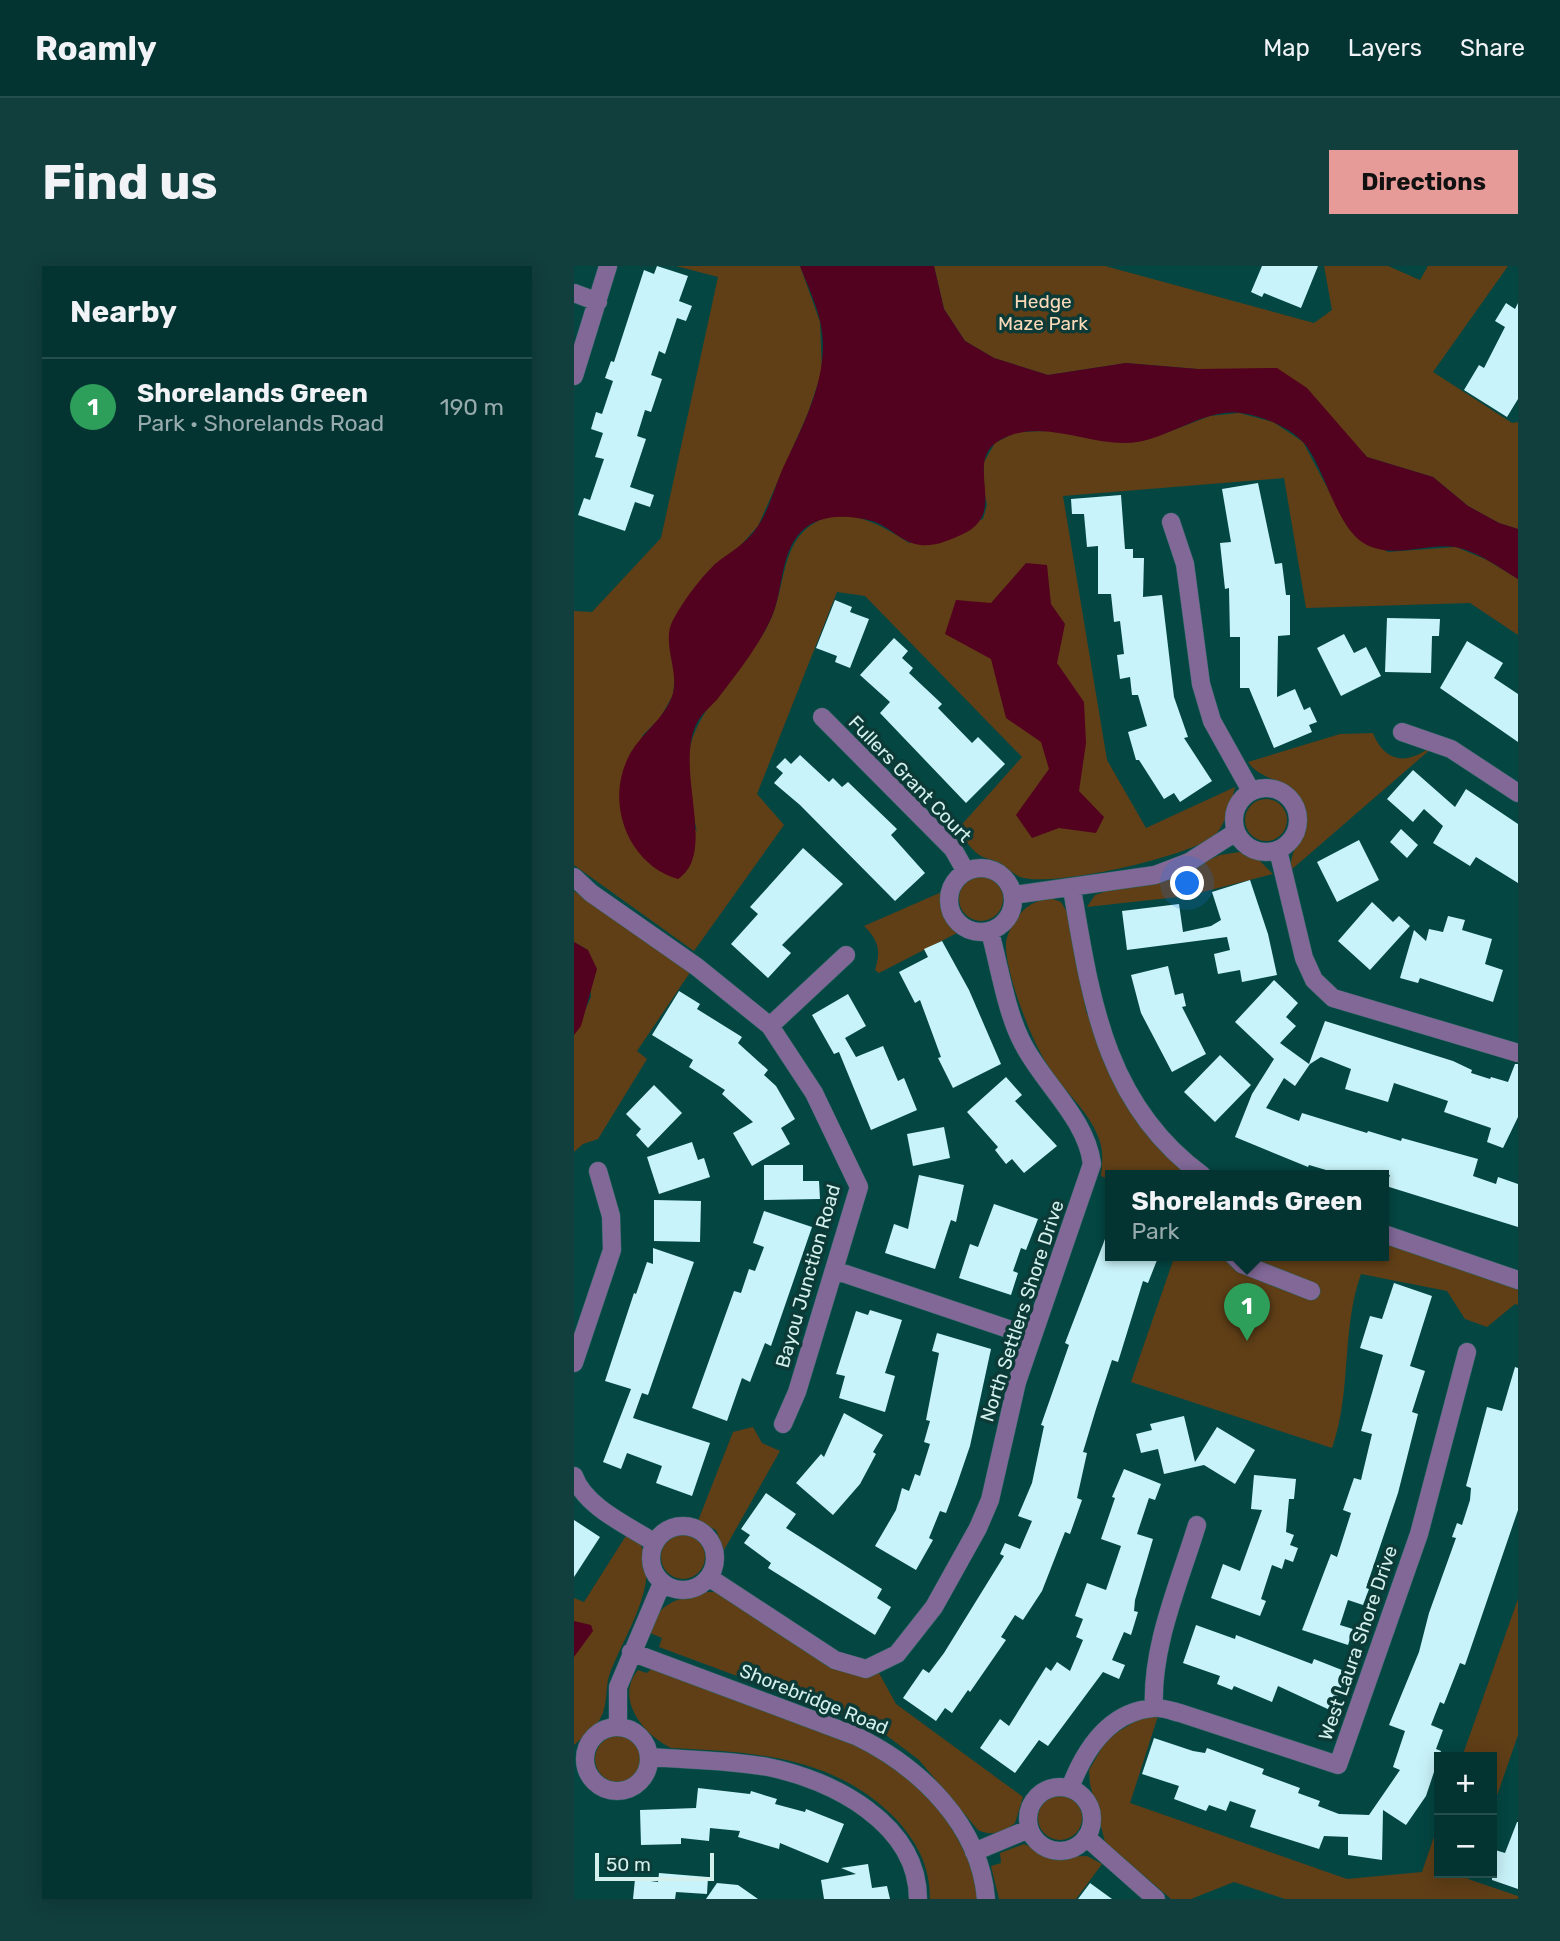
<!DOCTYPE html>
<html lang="en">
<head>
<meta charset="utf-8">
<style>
  :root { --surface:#033432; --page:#113f3e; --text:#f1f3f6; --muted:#97aaac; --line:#244f4d; --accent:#e69b98 }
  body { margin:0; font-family:Rubik,sans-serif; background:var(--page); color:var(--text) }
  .controls { position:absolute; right:21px; bottom:21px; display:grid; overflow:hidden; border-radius:0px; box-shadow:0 4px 18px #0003 }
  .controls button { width:63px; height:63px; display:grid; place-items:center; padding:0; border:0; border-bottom:2px solid var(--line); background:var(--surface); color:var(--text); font:35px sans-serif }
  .scale { position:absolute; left:21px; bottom:18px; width:119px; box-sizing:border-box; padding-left:7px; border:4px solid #d4f0ed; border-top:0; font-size:19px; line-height:24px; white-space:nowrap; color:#d4f0ed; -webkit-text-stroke:5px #0c3a37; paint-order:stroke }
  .you { position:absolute; left:614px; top:618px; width:24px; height:24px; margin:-18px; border:5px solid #fff; border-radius:50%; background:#1a73e8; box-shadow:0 0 0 10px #1a73e833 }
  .badge { display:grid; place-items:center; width:46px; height:46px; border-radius:50%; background:var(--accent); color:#fff; font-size:23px; font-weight:700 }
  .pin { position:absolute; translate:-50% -58px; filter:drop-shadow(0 2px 4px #0008) }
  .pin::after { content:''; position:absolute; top:37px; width:24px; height:21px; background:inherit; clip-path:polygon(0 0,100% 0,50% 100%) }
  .popup { position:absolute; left:531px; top:904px; width:284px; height:91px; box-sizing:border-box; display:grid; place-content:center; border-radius:0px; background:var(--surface); filter:drop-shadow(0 2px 5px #0005); font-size:23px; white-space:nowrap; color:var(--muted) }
  .popup b { font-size:26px; color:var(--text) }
  .popup::after { content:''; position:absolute; left:50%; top:100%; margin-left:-14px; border:14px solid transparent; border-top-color:var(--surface) }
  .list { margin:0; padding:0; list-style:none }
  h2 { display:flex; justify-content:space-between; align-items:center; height:91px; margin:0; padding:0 28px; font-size:30px }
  h2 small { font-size:23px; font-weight:400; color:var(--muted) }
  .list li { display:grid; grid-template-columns:46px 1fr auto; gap:21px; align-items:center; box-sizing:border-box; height:98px; padding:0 28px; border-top:2px solid var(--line) }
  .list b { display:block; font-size:26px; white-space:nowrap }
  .list p { margin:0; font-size:23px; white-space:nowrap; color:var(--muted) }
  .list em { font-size:23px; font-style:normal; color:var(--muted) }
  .map { position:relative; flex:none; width:944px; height:1633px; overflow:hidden; border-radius:0px }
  header { display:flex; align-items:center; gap:42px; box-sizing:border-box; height:98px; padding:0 35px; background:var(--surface); border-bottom:2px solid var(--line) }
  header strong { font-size:33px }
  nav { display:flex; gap:38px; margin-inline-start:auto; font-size:24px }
  .intro { display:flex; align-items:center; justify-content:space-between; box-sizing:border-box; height:168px; padding:0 42px }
  h1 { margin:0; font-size:49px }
  .button { padding:18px 32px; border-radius:0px; background:var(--accent); color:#111; font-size:24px; font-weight:700 }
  main { display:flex; gap:42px; padding:0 42px }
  aside { flex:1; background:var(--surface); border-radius:0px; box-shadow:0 4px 18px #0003 }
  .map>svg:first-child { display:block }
</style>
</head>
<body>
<header>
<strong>Roamly</strong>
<nav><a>Map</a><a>Layers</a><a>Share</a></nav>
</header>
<div class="intro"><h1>Find us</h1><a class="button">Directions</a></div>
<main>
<aside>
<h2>Nearby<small></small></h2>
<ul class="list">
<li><span class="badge" style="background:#2e9e5b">1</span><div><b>Shorelands Green</b><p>Park · Shorelands Road</p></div><em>190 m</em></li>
</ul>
</aside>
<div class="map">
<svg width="944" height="1633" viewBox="0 0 944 1633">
  <rect width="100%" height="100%" fill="#044642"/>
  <path fill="#603f17" d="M102,0h124l20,56 2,49 -14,42 -50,113 -18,20 -25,19 -45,84 5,26 -2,20 -13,23 -18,18 55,96c-5,-26 -14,-60 -7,-85 13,-52 66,-85 84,-136 12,-33 9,-74 46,-91 30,-14 66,8 89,23l74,-24 4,-14 -4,-20 1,-23 11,-19 21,-11 33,-1 77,12 32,-7 52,-20 29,-3 34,9 30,20 46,87 39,23 68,-5 31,13 31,19v56l-48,-32 -164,5 -22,-130 -221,18 44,264 39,68 89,-41c-3,14 -10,39 -21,49 -26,21 -162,52 -194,41 -6,-3 -11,-8 -17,-12 -7,-5 -13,-5 -20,-8 -10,-4 -19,-19 -26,-27l65,-73 -157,-161 -28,-4 -80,202 27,31 -90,126 -120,-86v-254l18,1 69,-74 57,-261z
    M360,0h171l209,57 18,-13 -8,-44h64l32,14 8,-14h80l-75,106 79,51 6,-1v107l-19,-6 -31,-17 -35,-29 -66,-20 -27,-29 -142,-59 -72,-6 -78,12 -54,-17 -29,-17 -21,-32z
    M799,467c7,19 23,32 44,22 6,-2 8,-6 15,-7l-141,122c-3,-29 32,-45 6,-76 -14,-16 -37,-14 -49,-32l92,-28z
    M671 554a21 21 0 1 1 42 0a21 21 0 1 1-42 0Z
    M665,586l21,9 13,13 -86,22 -100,11 8,-12 18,-6 65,-15 42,-19z
    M385 633a22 22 0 1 1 44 0a22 22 0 1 1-44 0Z
    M0,625l117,80 -54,80 10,8 -49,80 -15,5 -9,8v-117l17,-38 -3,-47 -14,-8z
    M370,625v22l13,20 -78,40 -4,-3c6,-19 4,-29 -11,-44z
    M479,633l8,3 6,10 19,99 26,64 80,100h-82v5l-9,-4c1,-13 3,-24 -2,-37 -10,-29 -37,-49 -52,-75 -16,-24 -43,-94 -41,-122 1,-7 5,-14 8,-20 10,-15 20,-23 39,-23z
    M810,976l134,44v19l-3,-1 -28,23 -22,-8 -18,-28 -86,-17c-20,56 -9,118 -29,174l-201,-66 44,-127h209z
    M179,1161l9,16 18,8 -56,99 -8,-20 -18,-9 35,-89z
    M55,1265c44,38 -6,103 -20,145 -4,14 -1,30 -9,43 -5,9 -18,19 -26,26v-147l10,4z
    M87 1291a22 22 0 1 1 44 0a22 22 0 1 1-44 0Z
    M132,1326h11l153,82 9,-1 17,31 127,93 -8,26c-12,9 -23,14 -37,7l-59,-70 -33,-25 -23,-12 -204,-76 3,-9 -12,-5c8,-33 28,-33 56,-41z
    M944,1333v136l-26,75v-53h-30z
    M80,1400l212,82c48,26 86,69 105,120 4,10 9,20 10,31h-51c0,-33 -13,-57 -35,-81 -61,-62 -142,-66 -224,-70 -27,-13 -57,-49 -33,-78l9,3z
    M584,1450l-28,87 217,76 75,-7 17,-50v51h31l-2,6 50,17v3h-233l-51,-17 -43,17h-20l-66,-57 -15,-58 -1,-14 18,-31 33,-21z
    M21 1493a23 23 0 1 1 46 0a23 23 0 1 1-46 0Z
    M464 1552a22 22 0 1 1 44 0a22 22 0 1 1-44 0Z
    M450,1578l29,13 34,-1 15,8 -26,35h-77l-8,-33 10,-3 -1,-10z"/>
  <path fill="#52011e" d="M226,0h134l10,43 21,32 29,17 54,17 78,-12 72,6 79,-1 30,20 60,69 66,20 35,29 31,17 19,6v50c-18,-11 -41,-28 -63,-32 -29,-4 -59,12 -88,-2 -31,-15 -41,-76 -63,-102 -14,-16 -42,-27 -63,-30 -40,-5 -76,30 -116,30 -43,0 -85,-25 -125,-3 -38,21 9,71 -35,93 -23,11 -43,19 -65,4 -9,-6 -18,-13 -28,-16 -23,-6 -54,-8 -72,12 -19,21 -17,53 -26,78 -11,30 -36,61 -55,86 -6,8 -16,15 -21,24 -26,46 21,131 -20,158 -49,-14 -73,-75 -50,-121 11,-24 38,-39 45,-65 6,-23 -12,-51 0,-73 11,-20 25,-39 41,-55 15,-13 33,-21 44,-39 11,-16 17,-40 25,-58 21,-45 49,-96 37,-147 -4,-18 -13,-37 -20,-55z
    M452,297l21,2 4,39 14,20 -8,39 27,39 2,41 -7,48 25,26 -8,16 -37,-5 -27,10 -16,-23 33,-46 -8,-27 -35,-24 -15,-59 -46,-25 11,-34 35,3z
    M0,676l14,8 9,19 -16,57 -7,9z
    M0,1355l17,4 2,6 -19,26z"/>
  <path fill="#c9f3fa" d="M83,0l31,10 -9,25 13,5 -6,15 -9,-3 -12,36 -6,-3 -8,24 11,4 -11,33 -6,-2 -8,26 9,3 -16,48 24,8 -4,12 -15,-5 -10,29 -47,-16 6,-17 6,2 14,-41 -9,-2 8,-24 -12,-4 5,-17 6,2 11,-33 -8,-3 6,-17 3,1 30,-92 10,4z
    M688,0h56l-17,42 -37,-15 -2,4 -11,-5z
    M932,37l9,6 3,-6v96l-11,18 -43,-27 15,-25 5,3 21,-41 -10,-6z
    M684,217l17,81 7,-1 4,32h4v40l-12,1 -1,61 18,-8 9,21 6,-3 7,15 -8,3 3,7 -38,16 -25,-60h-9v-51h-10l-1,-49 -4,1 -5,-46 11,-1 -9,-53z
    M547,229l4,54h8v9h11l-1,39 19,-2 12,102 14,40 -4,1 28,43 -32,21 -6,-9 -10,6 -25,-39h-3l-8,-28 19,-6 -9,-31h-6l-2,-18 -10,2 -3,-24 7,-1 -4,-33 -6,1 -3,-28h-13v-48l-11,1 -3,-33h-12l-1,-15z
    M261,334l17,7 -2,5 19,7 -19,49 -15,-6 2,-6 -21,-8z
    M813,352l53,1 -1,17h-7l-1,37 -46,-1z
    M770,368l10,19 12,-6 15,29 -40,20 -24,-48z
    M320,372l14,13 -6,7 11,10 -4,5 33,31 -4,4 34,35 6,-6 27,27 -39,39 -86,-90 10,-11 -30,-27z
    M893,375l36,22 -9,15 24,16v48l-78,-54z
    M226,489l29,27 4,-4 9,9 6,-5 49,47 -6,6 34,38 -30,28 -95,-96 -26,-22 9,-10 -7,-6 9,-9 6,6z
    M839,504l42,37 11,-18 52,35v59l-42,-26 -6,9 -37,-23 10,-17 -19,-17 -11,13 -26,-23z
    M827,563l17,16 -11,13 -17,-16z
    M785,574l20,40 -42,22 -20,-40z
    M229,582l40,36 -61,61 9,8 -23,25 -37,-34 27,-30 -8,-7z
    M676,614l18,54 9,41 -35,7 -2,-12 -22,4 -4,-20 16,-4 -3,-13 -100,13 -5,-39 57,-7 4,28 28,-6 10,-6 -9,-28z
    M798,636l21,20 6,-6 11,10 -40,44 -32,-29z
    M874,650l17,4 -3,10 30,9 -7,25 18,6 -10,32 -73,-24 -2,5 -18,-5 14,-48 12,11 3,-12 14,3z
    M368,675l27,49 32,74 -48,24 -15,-30 3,-1 -21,-57 -5,3 -16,-31 29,-15 -4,-8z
    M594,700l7,29 8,-2 3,13 -4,1 24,47 -34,18 -31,-59 -10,-38z
    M700,714l24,23 -12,14 10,9 -16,17 29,21 16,-43 128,40 19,9 -1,3 19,6 1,-2 17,5 7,-18h3v53l-15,31 -16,-6 4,-14 -47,-16 4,-11 -54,-18 -6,19 -43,-13 6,-20 -30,-12 -11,7 -15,22 -11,-8 -18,30 33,13 3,-8 65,20 1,-2 33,10 1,-3 76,21 -5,17 23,8 2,-7 20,7v43l-132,-41 4,-11h-47l-34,-10 -1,2 -73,-30 17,-43 22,-35 -39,-37z
    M105,725l21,13 -3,5 45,28 -4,6 30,27 -4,5 12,11 19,33 -14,9 9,16 -38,22 -19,-33 20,-11 -31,-28 3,-4 -36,-23 4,-7 -41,-25z
    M274,728l18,32 -21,12 11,19 27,-11 15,35 6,-3 13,32 -46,20 -32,-78 -5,2 -22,-39z
    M646,789l31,30 -36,37 -31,-30z
    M432,811l16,18 -7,6 42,45 -33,27 -12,-14 -6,5 -11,-14 3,-3 -31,-35z
    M80,819l28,28 -34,35 -12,-13 5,-6 -15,-15z
    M370,861l6,31 -37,8 -6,-32z
    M118,876l6,18 6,-2 6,19 -51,17 -12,-37z
    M190,899h39v16h16l1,18 -56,1z
    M345,909l45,10 -8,37 -5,-2 -16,49 -50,-16 9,-29 14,5z
    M80,934l47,1 -1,41 -46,-1z
    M420,938l44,15 -12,31 -5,-2 -8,23 5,2 -7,22 -52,-17 11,-34 8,3z
    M190,945l48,16 -41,119 -6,-3 -15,39 -8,-4 -15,43 -35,-13 42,-117 7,2 8,-24 6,2 9,-24 -11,-4z
    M536,960v29h49l-11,28 -5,-2 -25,81 -6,-2 -16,49 -13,43 4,1 -10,45 5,2 -12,34 -5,-2 -23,59 -19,29 -8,-5 -14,22 5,3 -36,52 -2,-2 -16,23 -7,-5 -9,13 -33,-23 20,-29 6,4 15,-20 60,-97 -4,-2 5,-11 15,6 12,-28 -14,-5 14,-33 12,-57 -3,-1 28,-80 -4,-2z
    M79,982l41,14 -46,133 -6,-2 -9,25 77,25 -18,53 -36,-13 6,-17 -35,-13 -6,16 -18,-7 28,-73 -26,-8 29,-88 2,1 11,-32 6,2z
    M820,1017l38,13 -22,70 15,5 -13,41 6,2 -20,79 -32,95 3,1 -6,16 -15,-5 -8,25 13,4 -5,16 -46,-15 29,-76 6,3 14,-44 -8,-3 11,-32 7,2 11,-46 -11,-3 22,-76 -23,-7 10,-32 12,3z
    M296,1044l32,10 -17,53 10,3 -10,36 -46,-14 6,-22 -9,-2 20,-63 12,4z
    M363,1067l54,16 -21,97 -13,38 -11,29 -6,-2 -11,27 4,2 -17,30 -41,-24 21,-36 6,-22 7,3 6,-17 5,2 10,-32 -6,-2 6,-21 -4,-1 13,-67 -7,-2z
    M941,1101l3,1v142l-53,155 -5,-2 -16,41 -4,-2 -9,23 12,5 -7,19 5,2 -15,45 -20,29 -23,-15 -1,50 -34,-5v-18l-24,-1 -5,13 -69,-22 6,-17 -26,-9 -4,10 -17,-6 -3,6 -32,-12 5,-13 -37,-12 12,-36 39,13 12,2 2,-5 57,21 -2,5 38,14 -2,5 22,8 -2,5 21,8 30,1 31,-45 -7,-3 12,-36 -16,-6 30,-73 10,-39 27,-75 -4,-1 5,-14 5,2 8,-25 1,-12 -5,-2 21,-79 15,4z
    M270,1147l39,22 -10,17 3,2 -16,30 -27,31 -37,-32 25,-29 3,3z
    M610,1150l11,46 22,-35 38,23 -20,34 -31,-19 -40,9 -6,-25 -17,4 -5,-19 16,-4 -2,-6z
    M550,1203l37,15 -6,16 -6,-2 -12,36 16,5 -18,61 -1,11 4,1 -7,23 -7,-3 -12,28 13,5 -6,14 -16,-7 -55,74 -9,-6 -24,33 -35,-25 20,-29 9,7 37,-59 5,4 6,-9 13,9 13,-31 -7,-3 7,-18 -8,-3 12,-33 19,7 15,-44 -20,-7 14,-41 -3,-1z
    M680,1209l42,4 -2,20h-5l-3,33 8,3 -4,10 8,3 -5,14 -8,-3 -3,10 -10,-4 -11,34 5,2 -6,15 -49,-18 12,-34 17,7 22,-61 -11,-1z
    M192,1227l30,21 -10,14 96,61 -5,9 14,9 -16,28 -107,-67 3,-5 -27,-20 6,-8 -9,-6z
    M0,1254l26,17 -26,40z
    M622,1359l39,14 1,-4 76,29 2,-5 33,13 -15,39 -54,-25 -6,16 -38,-16 -2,4 -15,-6 3,-8 -37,-13z
    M124,1522l52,6 1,-3 26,8 -2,5 30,8 1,-3 38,15 -16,39 -48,-20 -1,6 -41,-12 2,-6 -30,-3 -1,13 -28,-3v6l-40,1 -1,-35 56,-2z
    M943,1556h1v67l-26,-9v-31l13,4z
    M294,1598l4,24 15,-2 3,13h-66l-3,-19 35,-6 -15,-6z
    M85,1607l49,4 -1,17 -31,-2 -1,7h-42l2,-20 23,3z
    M143,1617l21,2 20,14h-52z
    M516,1617l22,16h-34z"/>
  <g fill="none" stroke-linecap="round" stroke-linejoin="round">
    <defs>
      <path id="minor" d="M0,27l24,9
        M0,110l34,-110
        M597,256l14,42 16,120 11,37 39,70
        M248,451l131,132 13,23
        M828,466l49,17 67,44
        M660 554a32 32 0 1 1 64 0a32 32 0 1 1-64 0Z
        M704,584l26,108 10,22 19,18 185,55
        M375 634a32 32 0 1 1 64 0a32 32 0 1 1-64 0Z
        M0,611l17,16 106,74 73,59 44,67 45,94 -62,205 -14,32
        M498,623c19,111 33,215 130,286
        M440,629l141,-20 34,-13 47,-30
        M196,760l76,-71
        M810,968l134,46
        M659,989l9,9 69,27
        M260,1004l198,67
        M0,1097l38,-113 -1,-34 -13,-45
        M0,1210c11,31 55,50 81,67
        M77 1292a32 32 0 1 1 64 0a32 32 0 1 1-64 0Z
        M136,1312l125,82 31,9 31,-15 37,-47 44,-79 12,-28 27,-118 75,-218c-6,-47 -51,-82 -71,-124 -15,-30 -22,-75 -31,-108
        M57,1386l225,84c64,31 124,89 130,163
        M580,1442c-3,-62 25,-124 43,-183
        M44,1460v-39l44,-104
        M11 1493a32 32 0 1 1 64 0a32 32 0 1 1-64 0Z
        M76,1491c39,3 80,3 118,10 65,13 150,57 150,132
        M454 1553a32 32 0 1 1 64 0a32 32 0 1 1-64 0Z
        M496,1522c14,-37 38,-76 83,-80 8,-1 19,3 27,5l158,52 81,-231 48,-182
        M512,1571l70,62
        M400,1586l55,-23"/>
    </defs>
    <use href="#minor" stroke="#296561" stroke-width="19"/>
    <use href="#minor" stroke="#816897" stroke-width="18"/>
  </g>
  <g text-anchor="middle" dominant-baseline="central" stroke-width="7" stroke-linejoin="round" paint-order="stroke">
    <g font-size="19" fill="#fadab9" stroke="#0c3a37">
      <text x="469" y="35">Hedge<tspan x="469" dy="22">Maze Park</tspan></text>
    </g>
    <g font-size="19" fill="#d4f0ed" stroke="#0c3a37">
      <text transform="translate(336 513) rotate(46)">Fullers Grant Court</text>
      <text transform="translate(234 1010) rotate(-74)">Bayou Junction Road</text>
      <text transform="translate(448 1045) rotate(-72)">North Settlers Shore Drive</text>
      <text transform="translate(784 1377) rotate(-71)">West Laura Shore Drive</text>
      <text transform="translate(240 1433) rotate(22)">Shorebridge Road</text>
    </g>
  </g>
</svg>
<div class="controls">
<button>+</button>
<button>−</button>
</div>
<div class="scale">50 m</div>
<div class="you"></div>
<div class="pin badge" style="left:673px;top:1075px;background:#2e9e5b">1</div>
<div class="popup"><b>Shorelands Green</b>Park</div>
</div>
</main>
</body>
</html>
